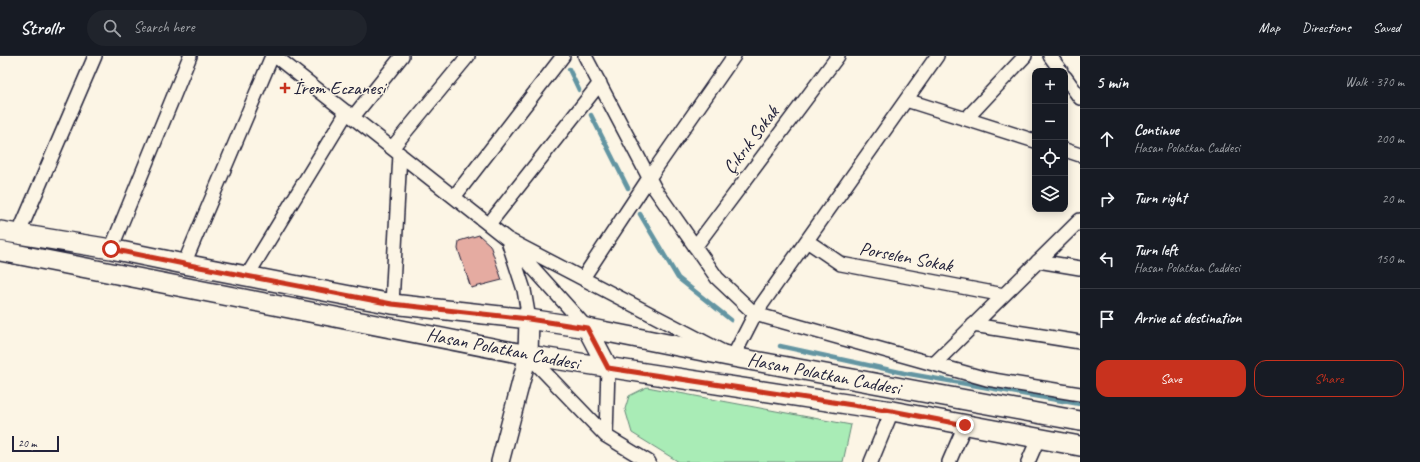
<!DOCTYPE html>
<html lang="en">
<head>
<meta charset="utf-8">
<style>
  :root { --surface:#171b24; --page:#20242c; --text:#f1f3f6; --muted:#9ea1a6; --line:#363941; --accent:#c8321e }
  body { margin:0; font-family:Caveat,sans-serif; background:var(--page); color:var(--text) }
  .controls { position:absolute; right:12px; top:12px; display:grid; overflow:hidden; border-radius:8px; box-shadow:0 2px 10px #0003 }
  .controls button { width:36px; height:36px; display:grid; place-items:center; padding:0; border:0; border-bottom:1px solid var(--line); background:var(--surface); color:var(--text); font:20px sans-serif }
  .scale { position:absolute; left:12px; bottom:10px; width:47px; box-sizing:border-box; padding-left:4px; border:2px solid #22223b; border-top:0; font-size:11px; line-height:14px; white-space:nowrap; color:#22223b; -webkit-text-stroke:3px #fcf5e5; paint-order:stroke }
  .stop { position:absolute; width:12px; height:12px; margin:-9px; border:3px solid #c8321e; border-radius:50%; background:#fff }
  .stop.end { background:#c8321e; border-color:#fff; box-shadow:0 1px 4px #0008 }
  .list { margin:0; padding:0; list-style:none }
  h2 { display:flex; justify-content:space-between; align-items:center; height:52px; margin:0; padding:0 16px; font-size:17px }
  h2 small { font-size:13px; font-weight:400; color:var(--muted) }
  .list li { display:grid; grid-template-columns:26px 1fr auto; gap:12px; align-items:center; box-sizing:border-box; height:60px; padding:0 16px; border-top:1px solid var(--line) }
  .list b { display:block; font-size:15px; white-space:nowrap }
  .list p { margin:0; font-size:13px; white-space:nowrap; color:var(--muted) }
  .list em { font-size:13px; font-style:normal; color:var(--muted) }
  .actions { display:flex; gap:8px; padding:12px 16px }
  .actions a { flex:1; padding:9px 0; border:1px solid var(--accent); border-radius:12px; text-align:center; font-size:14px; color:var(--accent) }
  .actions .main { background:var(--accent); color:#fff }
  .icon { flex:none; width:22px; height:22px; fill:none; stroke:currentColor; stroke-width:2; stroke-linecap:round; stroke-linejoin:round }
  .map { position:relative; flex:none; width:1080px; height:406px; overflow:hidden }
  header { display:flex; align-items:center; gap:24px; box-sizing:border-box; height:56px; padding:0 20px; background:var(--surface); border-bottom:1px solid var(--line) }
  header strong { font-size:19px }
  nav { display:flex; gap:22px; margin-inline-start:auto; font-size:14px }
  .search { width:280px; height:36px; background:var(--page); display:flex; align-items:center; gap:10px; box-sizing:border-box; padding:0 14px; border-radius:22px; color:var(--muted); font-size:15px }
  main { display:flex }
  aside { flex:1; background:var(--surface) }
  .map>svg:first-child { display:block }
</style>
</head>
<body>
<header>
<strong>Strollr</strong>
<div class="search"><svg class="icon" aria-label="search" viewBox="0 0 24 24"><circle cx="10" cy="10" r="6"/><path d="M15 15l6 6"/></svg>Search here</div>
<nav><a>Map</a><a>Directions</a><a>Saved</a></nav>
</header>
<main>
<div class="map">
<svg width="1080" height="406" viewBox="0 0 1080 406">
  <rect width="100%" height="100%" fill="#fcf5e5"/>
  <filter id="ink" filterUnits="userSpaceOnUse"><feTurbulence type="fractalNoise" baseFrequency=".025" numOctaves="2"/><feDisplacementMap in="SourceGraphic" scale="8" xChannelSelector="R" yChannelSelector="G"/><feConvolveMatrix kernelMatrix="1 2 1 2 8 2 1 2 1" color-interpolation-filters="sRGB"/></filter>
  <g filter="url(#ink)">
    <path fill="#a9ecb6" stroke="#668778" d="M647,331l204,38 -8,37h-164l-47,-29 -7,-24 4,-13z"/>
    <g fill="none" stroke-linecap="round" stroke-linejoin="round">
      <path stroke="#6395a2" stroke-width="4.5" d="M569,13l10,21
        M591,59l37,73
        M640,158l38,64 53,42
        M780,290l124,27 176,31"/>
    </g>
    <path fill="#e5aba1" stroke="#22223b" d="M479,179l11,10 12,35 -31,8 -13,-39 1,-8z"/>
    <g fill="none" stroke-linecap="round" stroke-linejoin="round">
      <defs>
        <path id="minor" d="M275,0l232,183 80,89
          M585,0l70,133 62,89 38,36 232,65 93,15
          M1050,0l11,15
          M1065,21l15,21
          M906,44l129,41
          M353,61l49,-61
          M966,63l59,-63
          M392,92l76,-92
          M1065,94l15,5
          M454,141l109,-141
          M489,168l111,-141
          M18,179l77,-179
          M507,183l226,118 22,-43 182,-258
          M807,185l34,23 163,31
          M509,188l15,46 5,29
          M695,191l143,-191
          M111,193l79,-193
          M1038,205l42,7
          M184,208l88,-208
          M247,220l100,-164
          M583,222l66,-100 85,-122
          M392,248l8,-150
          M973,269l107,17
          M528,299l78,81 43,26
          M934,308l146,-144
          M606,380l2,-68
          M871,406l21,-51
          M949,406l16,-37
          M1028,406l10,-23"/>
        <path id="tertiary" d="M500,406l28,-107"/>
        <path id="secondary" d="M0,175l111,18 73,15 208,40 137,15 58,9 146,29 347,64
          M0,195l528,104 364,56 188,35
          M587,272l21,40
          M528,299l1,-36"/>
      </defs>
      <use href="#minor" stroke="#22223b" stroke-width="16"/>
      <use href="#tertiary" stroke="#22223b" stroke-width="20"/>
      <use href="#secondary" stroke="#22223b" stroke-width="22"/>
      <use href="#minor" stroke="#fcf5e5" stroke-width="13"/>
      <use href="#tertiary" stroke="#fcf5e5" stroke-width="17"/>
      <use href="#secondary" stroke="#fcf5e5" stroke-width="19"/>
    </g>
  </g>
  <g fill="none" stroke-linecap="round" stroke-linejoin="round" filter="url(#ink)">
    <path stroke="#c8321e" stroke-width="5" d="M111,193l73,15 208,40 137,15 58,9 21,40 284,43 73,14"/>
  </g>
  <path fill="#c8321e" stroke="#fcf5e5" stroke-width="1.5" d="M283 26h4v4h4v4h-4v4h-4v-4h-4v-4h4z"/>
  <g text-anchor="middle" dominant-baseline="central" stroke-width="3" stroke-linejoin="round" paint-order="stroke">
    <g font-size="19" fill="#22223b" stroke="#fcf5e5" text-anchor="start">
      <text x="293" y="32">İrem Eczanesi</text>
    </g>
    <g font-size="19" fill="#22223b" stroke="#fcf5e5">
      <text transform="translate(751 84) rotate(-53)">Çıkrık Sokak</text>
      <text transform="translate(906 201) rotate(11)">Porselen Sokak</text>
      <text transform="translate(503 293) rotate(11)">Hasan Polatkan Caddesi</text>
      <text transform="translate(824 318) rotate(11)">Hasan Polatkan Caddesi</text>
    </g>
  </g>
</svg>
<div class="controls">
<button>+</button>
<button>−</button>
<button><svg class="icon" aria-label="locate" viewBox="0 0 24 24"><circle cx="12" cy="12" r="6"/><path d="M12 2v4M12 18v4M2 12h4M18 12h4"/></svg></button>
<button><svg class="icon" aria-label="layers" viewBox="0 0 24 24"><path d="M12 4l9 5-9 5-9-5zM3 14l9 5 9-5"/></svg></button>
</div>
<div class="scale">20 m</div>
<div class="stop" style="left:111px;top:193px"></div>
<div class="stop end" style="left:965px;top:369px"></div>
</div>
<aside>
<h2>5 min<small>Walk · 370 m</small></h2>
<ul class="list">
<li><svg class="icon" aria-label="ahead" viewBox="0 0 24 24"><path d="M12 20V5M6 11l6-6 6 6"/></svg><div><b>Continue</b><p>Hasan Polatkan Caddesi</p></div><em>200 m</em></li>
<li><svg class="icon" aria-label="right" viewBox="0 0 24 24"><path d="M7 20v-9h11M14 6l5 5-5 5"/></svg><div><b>Turn right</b></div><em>20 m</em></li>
<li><svg class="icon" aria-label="left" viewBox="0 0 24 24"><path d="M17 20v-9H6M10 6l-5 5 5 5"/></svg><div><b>Turn left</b><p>Hasan Polatkan Caddesi</p></div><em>150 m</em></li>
<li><svg class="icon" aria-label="arrive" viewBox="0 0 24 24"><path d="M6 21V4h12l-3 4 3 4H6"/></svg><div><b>Arrive at destination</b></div></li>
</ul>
<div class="actions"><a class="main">Save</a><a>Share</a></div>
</aside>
</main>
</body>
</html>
